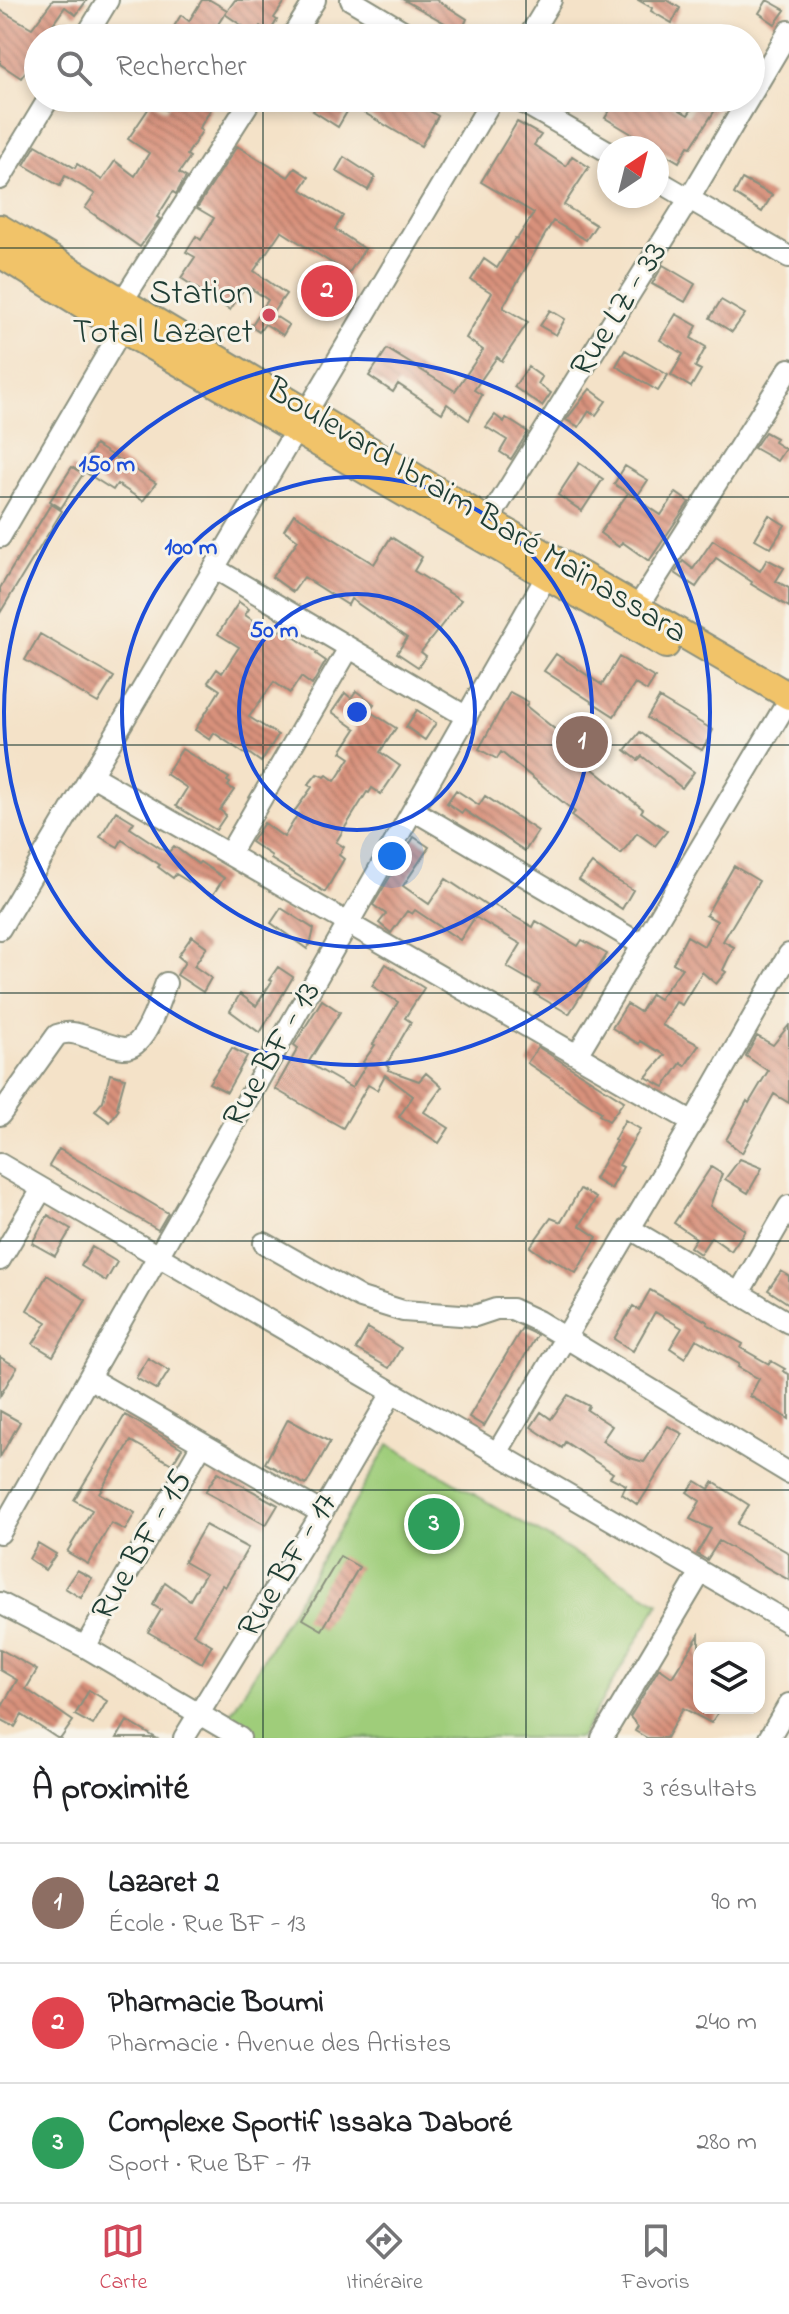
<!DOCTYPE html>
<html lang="fr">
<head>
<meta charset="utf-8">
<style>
  :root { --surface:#fff; --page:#f2f2f2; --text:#202124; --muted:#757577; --line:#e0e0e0; --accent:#d1495b }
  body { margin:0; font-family:"Indie Flower",sans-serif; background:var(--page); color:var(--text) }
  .controls { position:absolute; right:24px; bottom:24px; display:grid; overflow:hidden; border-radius:16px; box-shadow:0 4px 12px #0003 }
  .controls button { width:72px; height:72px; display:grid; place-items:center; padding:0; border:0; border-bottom:2px solid var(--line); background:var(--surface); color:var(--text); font:40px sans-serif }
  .compass { position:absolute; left:597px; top:136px; width:72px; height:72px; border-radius:50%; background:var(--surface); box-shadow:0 4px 12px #0003; rotate:35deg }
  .you { position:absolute; left:392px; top:856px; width:28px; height:28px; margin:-20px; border:6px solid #fff; border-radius:50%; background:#1a73e8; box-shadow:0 0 0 12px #1a73e833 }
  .badge { display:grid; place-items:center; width:52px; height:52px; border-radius:50%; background:var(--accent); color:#fff; font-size:26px; font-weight:700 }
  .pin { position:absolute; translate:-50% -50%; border:4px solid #fff; box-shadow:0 2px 8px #0006 }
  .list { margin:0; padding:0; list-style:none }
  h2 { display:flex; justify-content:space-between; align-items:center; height:104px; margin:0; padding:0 32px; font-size:34px }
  h2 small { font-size:26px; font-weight:400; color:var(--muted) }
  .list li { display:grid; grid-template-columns:52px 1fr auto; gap:24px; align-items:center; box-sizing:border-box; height:120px; padding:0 32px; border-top:2px solid var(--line) }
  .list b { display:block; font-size:30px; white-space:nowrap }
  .list p { margin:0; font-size:26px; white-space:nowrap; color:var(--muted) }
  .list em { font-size:26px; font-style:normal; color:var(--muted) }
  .icon { flex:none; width:44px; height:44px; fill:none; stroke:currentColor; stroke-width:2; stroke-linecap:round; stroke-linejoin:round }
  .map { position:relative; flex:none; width:789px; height:1738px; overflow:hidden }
  .search { position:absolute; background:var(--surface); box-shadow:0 4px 12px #0003; left:24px; right:24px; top:24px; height:88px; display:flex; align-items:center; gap:20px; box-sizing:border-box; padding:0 28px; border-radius:44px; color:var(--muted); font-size:30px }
  .sheet { height:464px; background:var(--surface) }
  nav { display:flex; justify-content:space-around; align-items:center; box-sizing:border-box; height:112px; border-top:2px solid var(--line); background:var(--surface); font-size:22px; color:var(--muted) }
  nav a { display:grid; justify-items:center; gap:4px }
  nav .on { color:var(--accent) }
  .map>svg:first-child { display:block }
</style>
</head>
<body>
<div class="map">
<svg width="789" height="1738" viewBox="0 0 789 1738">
  <defs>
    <pattern id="building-back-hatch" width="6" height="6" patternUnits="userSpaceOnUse" patternTransform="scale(2)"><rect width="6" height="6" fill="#d8917b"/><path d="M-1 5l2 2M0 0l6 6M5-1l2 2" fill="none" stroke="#af7866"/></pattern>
  </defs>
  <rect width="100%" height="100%" fill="#f7f3e8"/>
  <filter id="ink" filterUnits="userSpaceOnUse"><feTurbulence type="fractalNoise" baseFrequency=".0125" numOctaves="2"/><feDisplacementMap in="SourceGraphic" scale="16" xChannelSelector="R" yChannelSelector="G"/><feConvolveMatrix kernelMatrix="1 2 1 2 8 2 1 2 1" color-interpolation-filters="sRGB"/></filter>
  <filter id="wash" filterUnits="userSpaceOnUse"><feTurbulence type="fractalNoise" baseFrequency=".006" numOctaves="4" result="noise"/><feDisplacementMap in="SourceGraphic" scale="32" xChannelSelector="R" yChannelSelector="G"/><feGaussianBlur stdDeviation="1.8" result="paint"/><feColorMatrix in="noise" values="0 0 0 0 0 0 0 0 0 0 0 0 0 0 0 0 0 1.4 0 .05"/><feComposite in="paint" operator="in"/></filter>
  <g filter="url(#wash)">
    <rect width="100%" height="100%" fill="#f4e2c8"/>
    <path fill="#9fcd7a" stroke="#5f8557" stroke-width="2" d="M389,1444l270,159 -79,135h-320l-32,-19z"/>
    <g id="blocks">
      <path fill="url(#building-back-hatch)" d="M53,0h34l-11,15 -11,-8 -22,31h-5v16l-17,24 -21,-14v-54l32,18z
        M202,0h8l17,10 -12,19 -5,-3 -8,12h-35l14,-23 8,6z
        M235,0h51l-12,18 3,2 -7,12 -10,-6 -6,8 -29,-20z
        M404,0h33l30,19 -6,13z
        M638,0h29l13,8 -8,15 -21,-12 1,-3z
        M767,0l18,10 -10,14 -16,-11z
        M173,98h21l17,11 -12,20 3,2 -15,24 3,2 -11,16 7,4 -10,17 -3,-2 -16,25 3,2 -20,28 -55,-39 10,-14 -30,-18 -5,10 -36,-21 12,-20 39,23 2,-4 25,16 13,-19 20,15 14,-23 -21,-14 25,-37 13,8z
        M321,98h66l13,9 7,-9 31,18 -17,30 -70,-41 -13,22 -25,-16z
        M630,98h29l29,17 11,-17h24l-32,49 -3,-1 -9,16 -74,-44 10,-15 10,6z
        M517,122l24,13 -7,10 32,21 6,-10 17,11 -25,38 32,20 -10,15 -33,-19 -49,84v3l24,14 -26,39 -5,-4 -23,33 8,5 -13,25 -22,-16 -5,9 -44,-29 -5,8 -24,-16 18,-27 68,42 28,-41 -17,-12 26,-45 -21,-13 13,-21 13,9 18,-30 2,1 17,-26 -53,-31z
        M237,146l51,31 7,-9 14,9 -8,12 42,27 -8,13 30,20 -25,37 2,1 -8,13 2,1 -8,13 -14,-9 24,-38 -57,-36 -27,40 32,23 -14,20 17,11 -6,10 -18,-11 -6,8 -8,-6 17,-26 -22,-15 -16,25 -49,-32 14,-21 -9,-5 10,-16 5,4 13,-22 -17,-10z
        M344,157l31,20 -7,13 -32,-19z
        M742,179l30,16 -10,17 -28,-18z
        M663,265l32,19 -10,18 -33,-18z
        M721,300l24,14 -13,18 -22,-14z
        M550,310l15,9 -9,16 -16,-9z
        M676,314l21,12 -6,12 15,9 -11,20 6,3 -10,17 -20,-12 12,-21 -23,-14z
        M625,350l43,25 -10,16 -42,-25z
        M528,367l14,10 -4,7 13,9 -9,13 -28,-19z
        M590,389l16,12 -10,14 -7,-4 -10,16 -13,-7z
        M495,415l9,7 2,-4 22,14 -17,27 -11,-7 7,-12 -21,-13z
        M765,432l11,6 -2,4 11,7 -8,12 -23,-13z
        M95,445l61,38 -13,18 -26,-17 -4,6 -33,-21z
        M579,463l24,16 -21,32 -24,-16z
        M625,466l23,14 -12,18 -22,-14z
        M72,467l11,7 -22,34 -11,-7z
        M628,493l33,22 15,-22 13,9 -40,59 -27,-19 -3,5 -19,-14z
        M51,504l11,7 -62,102v-25z
        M294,514l80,50 17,-27 31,20 -8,14 47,29 -40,52 5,4 -8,11 -21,-14 10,-15 -56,-39 -3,6 -44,-28 -11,15 -21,-15 26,-37 -14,-10z
        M769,515l16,10 -14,23 -16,-9z
        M713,540l47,31 7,-12 17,9 -8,13 13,7v19l-38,-23 1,-2 -36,-24 -20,29 -21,-14 8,-12 10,8z
        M239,602l10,7 -4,6 25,17 13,-2 34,22 -1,2 10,7 -14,24 -11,-8 -11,16 -16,-11 -25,35 29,18 -17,27 -14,-10 -2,2 -31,-21 -4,7 -15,-10 25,-40 -12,-8 9,-13 5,4 17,-26 -21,-13z
        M40,634l74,43 -16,26 -73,-43z
        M556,654l46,31 17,-28 36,21 -8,13 -12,-7 -21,32 -70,-45z
        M356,691l18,13 -5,7 27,17 -16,24 20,14 -19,28 -9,-6 -3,5 -2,-1 -31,50 8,5 -5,8 5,4 -19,33 -54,-33 1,-3 -21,-14 13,-19 20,14 14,-23 -4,-2 18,-25 -4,-2 9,-11 8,3 2,-2 8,6 15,-23 -9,-6 15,-23 -24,-17 13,-19 6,5z
        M510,692l18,10 -2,4 66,53 -4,6 55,44 -2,3 26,19 -12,15 -18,-13 -16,21 -50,-38 4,-4 -74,-60 -4,7 -18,-10z
        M659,698l54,32 -11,20 -55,-32z
        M417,710l19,13 -11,17 -19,-13z
        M640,732l54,40 -12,16 -40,-32 -4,4 -13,-10z
        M182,749l47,29 -2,3 3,2 -2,3 6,4 -14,20 6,5 -10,15 -40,-24 11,-18 -21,-14z
        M456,790l23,15 6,-9 53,35 -13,20 -61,-41 -2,3 -15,-10z
        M116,811l18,11 -4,6 38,25 6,-7 24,18 2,-2 24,16 -12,18 -36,-22 -3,4 -15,-11 2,-2 -38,-25 -4,7 -18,-10z
        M414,837l15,10 -26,39 26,18 17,-25 44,29 2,-4 41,23 3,-6 42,25 4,-6 25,14 -38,60 -34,-20 5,-8 -33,-19 14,-23 -46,-27 -15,23 -45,-30 -3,4 -5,-3 -16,22 -12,-10 7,-9 -13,-9z
        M592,863l14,11 27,16 -11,19 -43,-29z
        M734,866l25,15 -36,60 11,6 -11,23 3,2 -10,12 -14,-12 -20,33 -6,-3 -14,23 37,20 -14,21 -4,-3 -17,24 -18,-10 19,-22 -25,-14 -1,3 -27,-16 15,-24 13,8 11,-18 8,5 23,-31 -9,-5 14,-27 17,10 13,-25 -11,-6z
        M281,908l33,21 -3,13 -4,7 -36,-26z
        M192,936l15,11 -13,19 17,12 -8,14 -26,-17 8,-13 -7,-6z
        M386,964l38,24 -19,30 6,4 -25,43 3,3 -1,2 31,11 7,-8 16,14 -18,25 25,16 -10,15 -40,-26 14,-21 -28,-21 -8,15 -9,-5 -25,43 -68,-39 23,-41 -4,-3 28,-45 18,12 -32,51 44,25 14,-23 -3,-3 12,-17 -2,-1 25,-42 -26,-16z
        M278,967l15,10 -33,56 -30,-22 10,-17 16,12 16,-25 -3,-1z
        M789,1025v78l-15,-9 -32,59 -16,-13 21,-39 2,2 19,-32 -22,-15 11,-20 16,9z
        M538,1047l86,54 -15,20 -10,-6 2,-3 -74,-49z
        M232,1048l15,8 -20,36 -18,-9z
        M110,1074l15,4 -8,29 2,2 -9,13 -15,-11 8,-10z
        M625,1120l15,9 -21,36 4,2 -12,22 -17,-10 22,-38 -2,-1z
        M59,1149l109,64 -10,17 -109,-64z
        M740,1159l22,9 -14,25 -23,-14z
        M711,1167l11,7 -12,32 35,24 -14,21 -20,-14 -11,17 -10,-7 6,-9 -22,-15z
        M580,1189l16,9 -16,28 17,11 -21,36 -26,-15 -1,2 -19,-13 21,-29 10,4z
        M48,1215l23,14 -16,27 -23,-13z
        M92,1247l25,15 -11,19 -25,-15z
        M781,1271l8,5v28l-21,-14z
        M47,1275l39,25 -33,56 -20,-12 14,-22 -20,-12z
        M650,1290l58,32 -1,2 36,20 -2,4 28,16 2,-3 14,8 -2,2 6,3v45l-39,-23 9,-17 -21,-12 1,-3 -43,-25 -11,19 -15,-10 12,-20 -27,-16 -22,39 -19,-12 19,-33 6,4z
        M368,1328l33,20 -12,20 -33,-19z
        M522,1328l15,7 -53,91 -15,-9z
        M0,1357l17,10 -17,29z
        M148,1358l21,13 -12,19 -21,-12z
        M568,1395l21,11 -2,4 25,16 -10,15 25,16 17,5 24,-36 15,8 -45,71 -16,-11 4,-9 -16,-8 3,-4 -48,-31 -3,6 -31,-21 10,-15 10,7z
        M0,1411l20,11 -20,35z
        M125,1415l57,33 -10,16 -41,-23 -32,52 36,20 -10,17 -14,-7 -23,41 -21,-12 25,-42 -18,-10z
        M288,1419l42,23 -24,43 -41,-22z
        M218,1472l60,33 -12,20 -61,-33z
        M696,1481l13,8 4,-7 36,23 -12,19 52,29v27l-70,-39 -12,19 -10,-6 14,-25 -21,-10 10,-18 -13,-9z
        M205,1525l43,23 -23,39 -3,-2 -29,49 19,11 -10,18 -54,-31 13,-22 -8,-5 12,-23 25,18 15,-26 -21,-12z
        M38,1543l18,11 -11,16 -16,-11z
        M340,1556l19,11 -37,63 -19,-11z
        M77,1570l15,8 -11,20 -16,-10z
        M699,1635v73h22l-10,15 -28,-15 -17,30h-19l-12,-7 3,-5 -8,-9 29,-49 13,9z
        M0,1649l37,21 -11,19 47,32 -12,17h-4l-35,-23 -7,12 -15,-8v-9l17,-30 -17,-10z
        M89,1690l18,11 -14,24 -18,-10z
        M127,1721l29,17h-39z"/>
    </g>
  </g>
  <g filter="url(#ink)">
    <use href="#blocks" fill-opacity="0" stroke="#8a907e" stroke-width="2"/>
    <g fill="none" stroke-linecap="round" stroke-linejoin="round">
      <defs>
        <path id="minor" d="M351,0l64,38
          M85,38l23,-38
          M291,38l24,-38
          M528,38l23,-38
          M751,95l38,-64
          M515,98l94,54
          M0,179l49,-81
          M657,180l132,77
          M122,302l130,-204
          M488,521l201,-322 60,-101
          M0,537l122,-208
          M214,568l253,149
          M637,608l152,-239
          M91,775l602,347
          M413,810l229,135
          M229,854l120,-206
          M0,929l493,-831
          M577,1055l205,-344
          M0,1115l57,-80c11,-4 19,-2 30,2 11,3 25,10 37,11 22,1 35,-48 42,-65
          M0,1164l789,459
          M629,1228l160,95
          M264,1243l97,55 42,13 72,5 21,-7h16l26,12 251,152
          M0,1260l42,-71
          M739,1293l50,-87
          M89,1378l233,135
          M497,1453l196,-331 96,-168
          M0,1533l546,-956
          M0,1603l85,44 155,91
          M85,1647l117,-203
          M184,1738l138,-225 70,-120
          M602,1738l99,-166
          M769,1738l20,-34"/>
        <path id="major" d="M0,228l488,293 301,175
          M0,254l122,75 544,316"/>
      </defs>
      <use href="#minor" stroke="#8a907e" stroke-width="24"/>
      <use href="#major" stroke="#8a907e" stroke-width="30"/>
      <use href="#minor" stroke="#fff" stroke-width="20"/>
      <use href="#major" stroke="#f1c369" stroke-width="26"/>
    </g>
  </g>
  <path fill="none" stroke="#1f3d34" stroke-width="2" stroke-opacity="0.55" d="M263,0v38M526,0v38M263,98v1640M526,98v1640M0,248h789M0,497h789M0,745h789M0,993h789M0,1241h789M0,1490h789"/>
  <g fill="none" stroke="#1d4ed8" stroke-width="4">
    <circle cx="357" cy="712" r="118"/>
    <circle cx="357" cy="712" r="235"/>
    <circle cx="357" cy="712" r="353"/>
  </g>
  <circle fill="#d1495b" stroke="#f7f3e8" stroke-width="3" cx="269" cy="315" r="8"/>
  <g text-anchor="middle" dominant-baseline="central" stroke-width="6" stroke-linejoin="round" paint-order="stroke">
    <g font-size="34" fill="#1f3d34" stroke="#f7f3e8" text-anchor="end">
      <text x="253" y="295">Station<tspan x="253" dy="39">Total Lazaret</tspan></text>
    </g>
    <g font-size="34" fill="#1f3d34" stroke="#f7f3e8">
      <text transform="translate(620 310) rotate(-58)">Rue LZ - 33</text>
      <text transform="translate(476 512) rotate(31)">Boulevard Ibraim Baré Maïnassara</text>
      <text transform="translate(273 1055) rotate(-60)">Rue BF - 13</text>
      <text transform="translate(143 1546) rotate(-60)">Rue BF - 15</text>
      <text transform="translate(289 1566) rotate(-59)">Rue BF - 17</text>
    </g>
  </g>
  <circle cx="357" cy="712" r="12" fill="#1d4ed8" stroke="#f7f3e8" stroke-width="4"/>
  <g font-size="24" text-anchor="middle" font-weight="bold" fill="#1d4ed8" stroke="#f7f3e8" stroke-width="6" stroke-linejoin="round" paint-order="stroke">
    <text x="107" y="471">150 m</text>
    <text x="191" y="554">100 m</text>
    <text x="274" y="637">50 m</text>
  </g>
</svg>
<div class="controls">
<button><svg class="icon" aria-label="layers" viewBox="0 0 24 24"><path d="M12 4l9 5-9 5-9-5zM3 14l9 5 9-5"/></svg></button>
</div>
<svg class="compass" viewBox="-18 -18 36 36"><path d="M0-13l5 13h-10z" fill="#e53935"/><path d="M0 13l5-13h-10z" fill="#757577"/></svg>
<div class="you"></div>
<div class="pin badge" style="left:582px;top:742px;background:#8d6e63">1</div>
<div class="pin badge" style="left:327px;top:291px;background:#e0444e">2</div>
<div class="pin badge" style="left:434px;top:1524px;background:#2e9e5b">3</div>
<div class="search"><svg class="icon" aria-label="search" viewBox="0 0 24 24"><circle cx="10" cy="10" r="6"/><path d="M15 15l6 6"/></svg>Rechercher</div>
</div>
<section class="sheet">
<h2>À proximité<small>3 résultats</small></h2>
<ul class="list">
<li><span class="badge" style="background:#8d6e63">1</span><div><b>Lazaret 2</b><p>École · Rue BF - 13</p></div><em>90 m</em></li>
<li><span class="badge" style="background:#e0444e">2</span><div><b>Pharmacie Boumi</b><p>Pharmacie · Avenue des Artistes</p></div><em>240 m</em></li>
<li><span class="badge" style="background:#2e9e5b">3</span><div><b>Complexe Sportif Issaka Daboré</b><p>Sport · Rue BF - 17</p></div><em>280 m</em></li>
</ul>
</section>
<nav>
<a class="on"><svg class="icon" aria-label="map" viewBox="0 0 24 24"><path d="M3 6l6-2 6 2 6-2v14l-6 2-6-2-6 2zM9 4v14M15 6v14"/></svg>Carte</a>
<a><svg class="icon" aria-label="directions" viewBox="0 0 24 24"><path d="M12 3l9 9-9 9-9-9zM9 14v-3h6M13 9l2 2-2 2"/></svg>Itinéraire</a>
<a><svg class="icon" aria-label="saved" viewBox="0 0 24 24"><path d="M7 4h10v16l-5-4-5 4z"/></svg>Favoris</a>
</nav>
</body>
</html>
